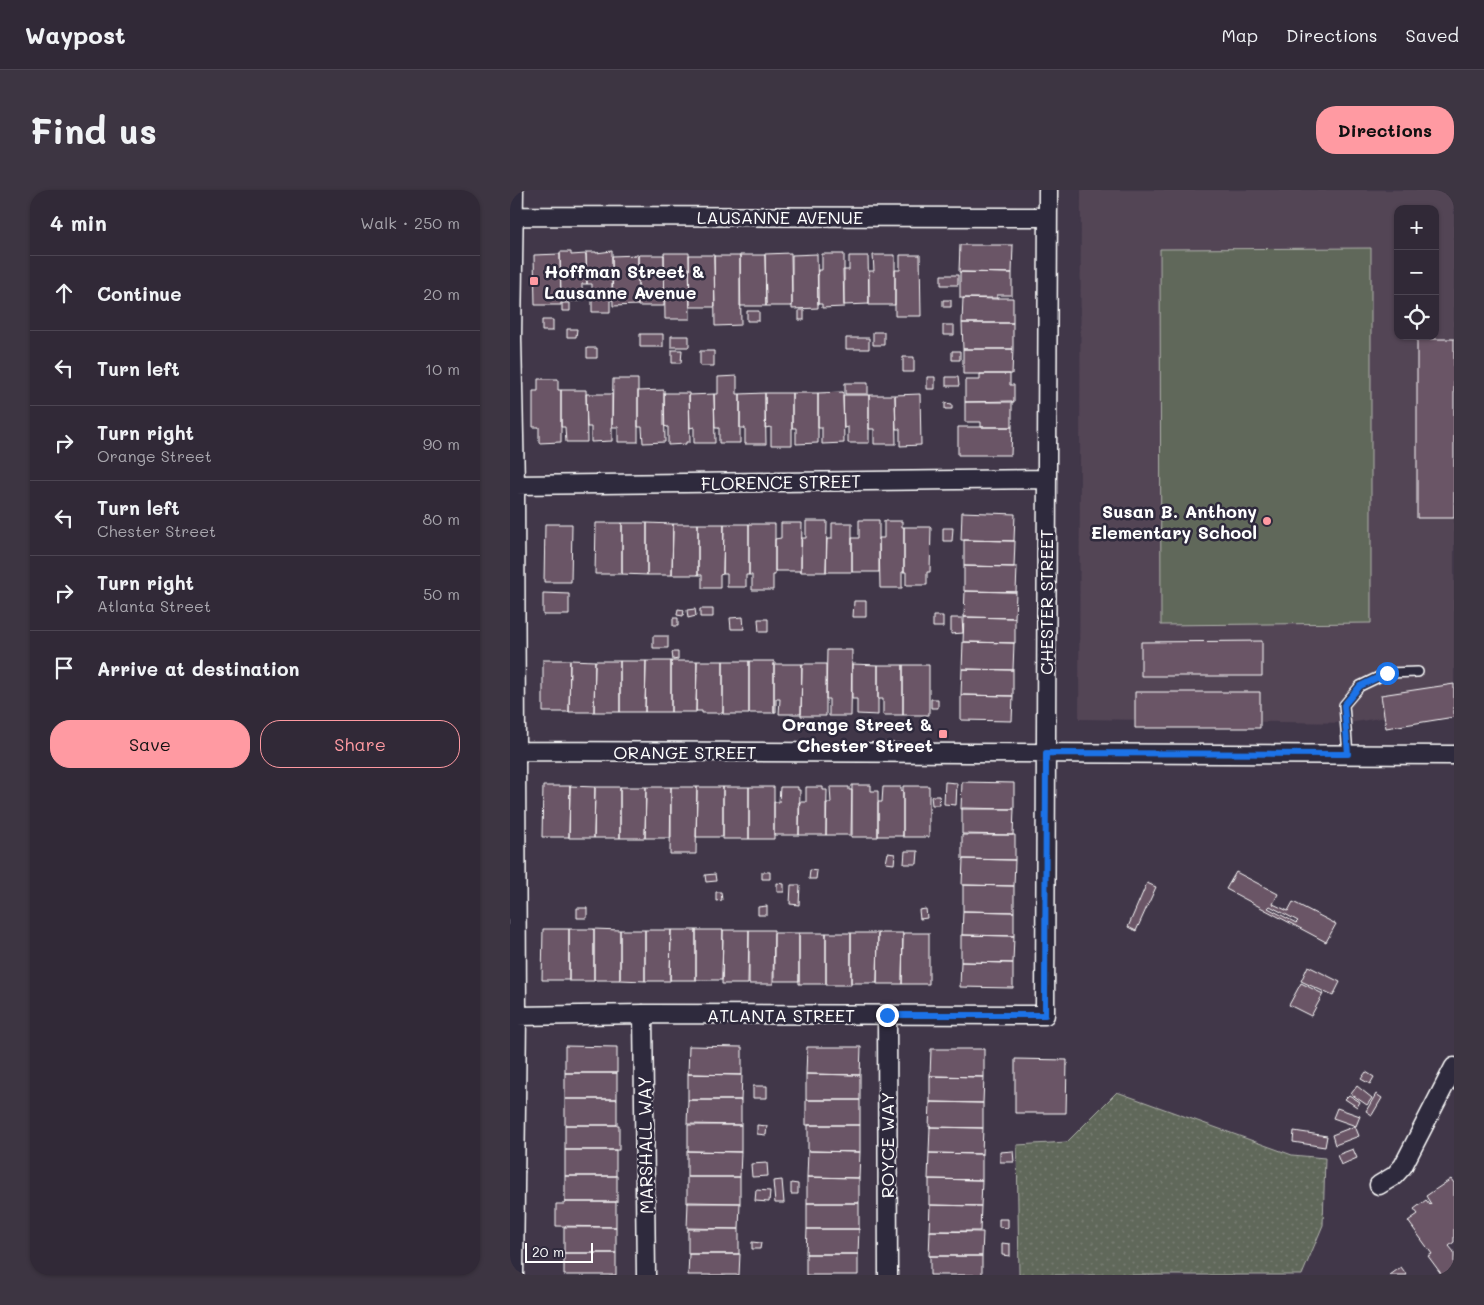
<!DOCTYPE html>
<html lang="en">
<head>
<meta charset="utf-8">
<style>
  :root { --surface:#312937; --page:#3d3542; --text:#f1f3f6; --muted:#a8a6ad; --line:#4c4552; --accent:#ff9aa2 }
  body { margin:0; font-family:Mali,sans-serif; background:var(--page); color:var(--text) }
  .controls { position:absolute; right:15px; top:15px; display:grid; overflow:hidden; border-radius:10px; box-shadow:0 1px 4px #0004 }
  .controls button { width:45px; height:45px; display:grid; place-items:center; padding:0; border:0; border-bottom:1px solid var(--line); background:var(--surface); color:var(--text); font:25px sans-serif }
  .scale { position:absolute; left:15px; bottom:12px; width:68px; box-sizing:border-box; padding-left:5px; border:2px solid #fff; border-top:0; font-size:14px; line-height:18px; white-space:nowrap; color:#fff; -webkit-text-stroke:4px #2f2a3d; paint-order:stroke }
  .stop { position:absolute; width:15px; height:15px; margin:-11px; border:4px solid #1a73e8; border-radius:50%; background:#fff }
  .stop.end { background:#1a73e8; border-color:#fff; box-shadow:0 1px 5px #0008 }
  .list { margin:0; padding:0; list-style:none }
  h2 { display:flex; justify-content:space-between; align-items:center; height:65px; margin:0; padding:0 20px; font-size:21px }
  h2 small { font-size:16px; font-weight:400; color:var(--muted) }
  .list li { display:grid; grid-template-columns:32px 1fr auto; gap:15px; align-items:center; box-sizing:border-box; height:75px; padding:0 20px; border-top:1px solid var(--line) }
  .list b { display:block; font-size:19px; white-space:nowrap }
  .list p { margin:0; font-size:16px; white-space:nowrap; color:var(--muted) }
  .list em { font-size:16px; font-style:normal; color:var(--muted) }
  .actions { display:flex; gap:10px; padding:15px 20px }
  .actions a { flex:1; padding:11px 0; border:1px solid var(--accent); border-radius:20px; text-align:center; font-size:18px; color:var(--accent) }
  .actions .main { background:var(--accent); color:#111 }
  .icon { flex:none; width:28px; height:28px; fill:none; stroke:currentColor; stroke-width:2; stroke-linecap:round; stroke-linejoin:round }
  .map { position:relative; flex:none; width:944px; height:1085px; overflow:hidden; border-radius:20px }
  header { display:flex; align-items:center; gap:30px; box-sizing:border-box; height:70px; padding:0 25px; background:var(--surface); border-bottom:1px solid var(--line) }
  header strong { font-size:24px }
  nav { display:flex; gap:28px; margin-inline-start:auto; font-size:18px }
  .intro { display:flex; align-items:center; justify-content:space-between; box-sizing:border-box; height:120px; padding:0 30px }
  h1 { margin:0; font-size:35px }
  .button { padding:12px 22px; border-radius:20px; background:var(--accent); color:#111; font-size:18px; font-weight:700 }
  main { display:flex; gap:30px; padding:0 30px }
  aside { flex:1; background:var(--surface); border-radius:20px; box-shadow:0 1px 4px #0004 }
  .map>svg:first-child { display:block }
</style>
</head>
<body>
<header>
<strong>Waypost</strong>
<nav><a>Map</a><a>Directions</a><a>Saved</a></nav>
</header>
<div class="intro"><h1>Find us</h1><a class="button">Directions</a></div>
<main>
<aside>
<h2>4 min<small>Walk · 250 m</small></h2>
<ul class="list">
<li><svg class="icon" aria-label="ahead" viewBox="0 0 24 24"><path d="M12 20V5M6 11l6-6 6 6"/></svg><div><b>Continue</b></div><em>20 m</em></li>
<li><svg class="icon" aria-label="left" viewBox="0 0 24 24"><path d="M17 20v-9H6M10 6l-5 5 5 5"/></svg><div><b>Turn left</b></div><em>10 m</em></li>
<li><svg class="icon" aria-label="right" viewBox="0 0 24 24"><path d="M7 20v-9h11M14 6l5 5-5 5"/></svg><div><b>Turn right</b><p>Orange Street</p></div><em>90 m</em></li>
<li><svg class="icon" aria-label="left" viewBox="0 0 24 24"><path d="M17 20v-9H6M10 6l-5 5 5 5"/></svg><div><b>Turn left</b><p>Chester Street</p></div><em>80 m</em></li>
<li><svg class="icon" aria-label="right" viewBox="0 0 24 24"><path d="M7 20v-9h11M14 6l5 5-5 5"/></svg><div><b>Turn right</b><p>Atlanta Street</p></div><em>50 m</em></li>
<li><svg class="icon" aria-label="arrive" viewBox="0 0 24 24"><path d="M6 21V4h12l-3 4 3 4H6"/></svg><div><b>Arrive at destination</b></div></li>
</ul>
<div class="actions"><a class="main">Save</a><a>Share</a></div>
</aside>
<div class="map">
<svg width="944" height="1085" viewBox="0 0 944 1085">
  <defs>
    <pattern id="grass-dots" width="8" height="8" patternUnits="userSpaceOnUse" patternTransform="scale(1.25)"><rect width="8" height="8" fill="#60675a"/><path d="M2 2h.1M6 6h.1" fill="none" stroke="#787e73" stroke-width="1.8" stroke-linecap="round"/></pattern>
  </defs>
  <rect width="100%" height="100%" fill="#413749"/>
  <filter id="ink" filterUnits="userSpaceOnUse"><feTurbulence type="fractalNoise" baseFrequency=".02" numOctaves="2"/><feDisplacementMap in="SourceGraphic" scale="10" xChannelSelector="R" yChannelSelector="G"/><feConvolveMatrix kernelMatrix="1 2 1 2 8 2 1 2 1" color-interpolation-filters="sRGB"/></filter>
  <g filter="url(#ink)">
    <path fill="#524455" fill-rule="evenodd" d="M571,0h373v516l-105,17 -270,-4zM888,19h37v127h-37z"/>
    <path fill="url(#grass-dots)" stroke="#b0b3ac" d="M607,902l175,63 33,3 -2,67 -21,50h-283l-2,-130 50,-3z"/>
    <path fill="#60675a" stroke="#b0b3ac" d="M861,58v375l-210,2 -1,-376z"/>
    <path fill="#6b5466" stroke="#fff" fill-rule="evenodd" d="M450,55h53l-1,28 -53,-1z
      M102,61v49h-2v12h-18v-28h-5l-1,-32h10v1z
      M50,62h11v3l15,-1 1,30h-5v17h-21z
      M154,63h25l1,66h-25z
      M281,63l1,53h-26l-1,-52z
      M50,64l1,51h-26l-1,-50z
      M307,64l1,54 -26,1v-54z
      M312,64h22v53l-22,1v-4h-4v-34h4z
      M128,65v50l-25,1 -1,-50z
      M128,65h26v51h-26z
      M179,65h25l1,52h-25z
      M255,65l1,51h-26v-51z
      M363,65h22v50h-26v-34h5z
      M390,65h20l1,61h-26v-46h5z
      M204,66h26l1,69 -26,1z
      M339,66h19l1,48 -25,1 -1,-35h6z
      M450,82l52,1v22h-15v4l-37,-1z
      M431,85h17v10h-17z
      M453,108h50v25h-51z
      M433,110h8v7h-8z
      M52,113h8v8h-8z
      M289,120h5v10h-5z
      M237,121h12v10h-12z
      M32,130h11v11h-11z
      M452,133h51v26h-50z
      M433,135h11v10h-11z
      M57,139h10l-1,8h-9z
      M363,142h11v13h-11z
      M130,144h23v13h-23z
      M161,146h18v11h-18z
      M336,148h23v11h-23z
      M907,149h37v179h-37z
      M77,158h10v10h-10z
      M453,159h50l-1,25h-49z
      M162,160h10l-1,13h-9z
      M190,161h14v15h-14z
      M442,161h8v9h-8z
      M393,167h11v15h-11z
      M470,184h30v11h4v17h-49v-22h15z
      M227,186v18h3v49h-21v-15h-4l-1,-34h4v-17z
      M417,187h8v12h-8z
      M436,187h12l1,9h-13z
      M28,189h20v11h3v52l-22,1v-16h-6v-36h5z
      M103,189h25v63h-20v-15h-6z
      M335,193h23v11h-23z
      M51,200h25l1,52h-21l-1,-15h-4z
      M154,200l1,52 -22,1 -1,-16h-4v-36z
      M333,202l1,51 -22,1v-16h-4v-35z
      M154,203h25l1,49h-4v2l-18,1v-18l-4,-1z
      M255,203l1,51h-21v-16h-5v-34z
      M255,203h27v52h-21v-18l-6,1z
      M282,203h26v50l-22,1v-16h-4z
      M76,204h26v47l-21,1v-15h-4z
      M204,204l1,49h-21v-16l-4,1 -1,-33z
      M410,204l1,51 -21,1v-17h-4l-1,-34z
      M333,205h26v48h-21v-16l-4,1z
      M359,205h26l1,49h-22v-15h-5z
      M502,211v26h-31v-5h-16v-20z
      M435,213l7,1v5h-7z
      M448,237h54l-1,28h-53z
      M452,322l53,2 -1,27 -53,-1z
      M349,330h20v52h-27v-34h7z
      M296,331h21l-1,51h-25v-34h5z
      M374,331h18v6h2v45h-2v16h-22l-1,-50h5z
      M86,333h26v51h-27z
      M112,333h25v52l-25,-1z
      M137,333l26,1 -1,51h-25z
      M271,333h21l-1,48h-26v-32l6,-1z
      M322,333h20v49h-26l1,-33h5z
      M35,334h27l-1,58h-27z
      M163,334h25v51h-26z
      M188,334h26l-1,50 -3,1v13h-18v-13h-4z
      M214,334h25v51h-3v12h-19v-13h-4z
      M239,334h26v51h-2v15h-21v-15h-3z
      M394,337h27l-1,45h-3v13h-21v-13h-2z
      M433,338h10l-1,13h-9z
      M454,350l51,1 -1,26 -50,-1z
      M454,376l53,1 -1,25 -52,-1z
      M455,401l51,1 -1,26 -51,-1z
      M33,403l26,1v21h-26z
      M344,411h12v16h-13z
      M168,419l6,1 -1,6 -6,-1z
      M185,419l1,7 -8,2 -1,-8z
      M190,419h13v8h-13z
      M423,426h10v11h-10z
      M233,427l1,12h-13l-1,-11z
      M454,427l51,1v25l-52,-1z
      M163,428h5v8h-5z
      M441,428h11l1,15 -12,1z
      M248,429h10v13h-9z
      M143,446h15v12h-15z
      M752,451v35h-121v-34z
      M453,452l51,1 -1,27 -51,-1z
      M317,460h25l-1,66h-22v-17h-3z
      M162,462h6v7l-5,1z
      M33,470h27l-1,52h-26z
      M60,470l25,1 -1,51h-25z
      M85,471h25v51h-26z
      M110,471h26l-1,51h-25z
      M136,471h25v51h-26z
      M161,471h26l-1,51h-25z
      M187,471h26v52h-21v-2h-6z
      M213,471h26v53h-26z
      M239,471h25v52h-25z
      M264,474h28l-1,50h-22l1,-15h-4v13h-2z
      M292,474h24v52h-25z
      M342,474l26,1v50l-21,-1v-15h-5z
      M368,475h25v50h-20v-16h-5z
      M393,475h26v50h-26z
      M452,479l51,1v26l-52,-1z
      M944,494v33l-68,11 -5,-33z
      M625,502h125v36h-125z
      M451,505l52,1 -1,25 -51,-1z
      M421,509h7v9h-7z
      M435,592l12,1 -1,22 -12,-1z
      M452,592l52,1v26h-53z
      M342,595h19v6h7v46h-27z
      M33,596h27l-1,51h-27z
      M60,596l25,1 -1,51h-25z
      M393,596h26v51h-26z
      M85,597h25v51h-26z
      M110,597h26l-1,51h-25z
      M136,597h25v51h-26z
      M161,597h26l-1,67h-26z
      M187,597h26v50h-27z
      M213,597h26v52h-26z
      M239,597h25v52h-25z
      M270,597h18v3h2l-1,45h-25v-33h5z
      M296,597h17v3h4l-1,45h-27v-33h7z
      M320,597h19v3h3v45h-26v-32h5z
      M373,597h18v3l2,1v45h-25v-34h4z
      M421,606h8l1,9h-8z
      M452,618l52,1 -1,26 -51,-1z
      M452,645h53v25l-53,-1z
      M395,661h13l-1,13h-13z
      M378,663l7,1 -1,10 -8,-1z
      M453,669l52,1 -1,26 -52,-1z
      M300,680l7,1 -1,8h-7z
      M252,682h8v7h-8z
      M726,682l42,22 -5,10 15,7 5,-9 43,22 -10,18 -100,-53zM760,716l28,15 -2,2 -28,-15z
      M205,684l1,7 -10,1 -1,-7z
      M267,693l7,1v8h-7z
      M637,693l9,4 -20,44 -8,-4z
      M281,695h9l-1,20 -9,-1z
      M453,695l51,1v26l-51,-1z
      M206,702h5l1,8 -6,1z
      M257,716v9h-9v-8z
      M67,718h10v10h-10z
      M416,719l1,9 -7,1 -1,-9z
      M453,721l51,1v24l-52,-1z
      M33,739h26v51h-27z
      M59,739h25v52h-25z
      M84,739l26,1v50h-26z
      M110,740h25v51l-25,-1z
      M135,740h26l-1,51h-25z
      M161,740h25v50h-26z
      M186,740h27l-1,50h-26z
      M213,740h26l-1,54h-26z
      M239,740h25l-1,54h-24z
      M264,743h25v48h-25z
      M289,743h27v51h-27z
      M316,743h25v52h-25z
      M341,743h27l-1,50h-26z
      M368,743h25l-1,51h-25z
      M393,743h26v51h-27z
      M451,745l53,1 -1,27 -52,-1z
      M451,772l52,1v25l-53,-1z
      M798,776l32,16 -7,14 -32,-15z
      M791,793l22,11 -12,22 -22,-11z
      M55,856l52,1v26h-52z
      M179,856l53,1v28l-54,-1z
      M297,857h54l-1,28 -54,-1z
      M421,859h53v28l-54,-1z
      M505,869l52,1 -1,53h-51z
      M856,882l8,5 -4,7 -9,-5z
      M55,883h52v26h-52z
      M178,884l54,1 -1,25h-53z
      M296,884l54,1v25h-54z
      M420,886l54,1 -1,26 -53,-1z
      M243,896h14v12h-14z
      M847,896l15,12 -5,7 -16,-11z
      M866,904l6,4 -10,17 -6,-4z
      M839,905l11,7 -3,5 -12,-8z
      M55,909h52v26h-52z
      M178,910h53v25l-54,-1z
      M296,910h54v25h-54z
      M420,912l53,1v25l-54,-1z
      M827,918l23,8 -4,10 -23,-8z
      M55,935h54v25h-54z
      M178,935h53v27l-53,-1z
      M247,935l10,1 -1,9 -9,-1z
      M298,935h52v27l-52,-1z
      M845,936l4,10 -24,9 -3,-10z
      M420,937l53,1 -1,26 -53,-1z
      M784,941l33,5 -2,11 -32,-5z
      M843,959l4,9 -16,7 -4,-10z
      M55,960h51v26h-51z
      M177,961l54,1 -1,25h-53z
      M298,961l52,1 -1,26 -52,-1z
      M503,961l1,11h-14v-10z
      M419,963l53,1v26l-54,-1z
      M257,973l1,13 -16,1 -1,-13z
      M55,986h52v26h-52z
      M177,987h53v26h-53z
      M297,987l52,1v25h-52z
      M419,989l53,1 -1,26 -52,-1z
      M941,989l3,4v59l-5,4 5,6v23h-12l-14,-19 4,-2 -24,-33 10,-7 -4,-5 12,-9 4,5 1,-1 -5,-8z
      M272,990l2,23h-9l-2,-22z
      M281,993l7,1v10h-7z
      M246,1000l14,1 -1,11 -14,-1z
      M55,1012h51v25l-60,-1v-22h8z
      M178,1012l52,1 -1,26 -52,-1z
      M297,1013h52v26h-52z
      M420,1015l51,1 -1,25h-51z
      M489,1029h9v9l-9,-1z
      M54,1037h52v26h-52z
      M178,1039h51v25h-51z
      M297,1039h52l-1,25h-52z
      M420,1041l53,1 -1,24h-53z
      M242,1052l9,1 -1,6h-8z
      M492,1053l8,1v12l-8,-1z
      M54,1063h52v22h-52z
      M179,1064h51l-1,21h-51z
      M296,1064h52v21h-52z
      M420,1066h52v19h-52z
      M891,1077l6,8h-17z"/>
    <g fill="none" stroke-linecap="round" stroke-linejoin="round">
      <defs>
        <path id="lane" d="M838,564l-4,-49 16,-19 27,-13 31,-1"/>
        <path id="street" d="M4,0l-2,148 3,147 2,531 -3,259
          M0,29l3,-3 534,1
          M5,295l532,-6
          M6,561l938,4
          M133,824l3,261
          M377,825l1,260
          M7,826l126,-2 402,1 3,-825
          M869,995l15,-9 9,-10 51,-99"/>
      </defs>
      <use href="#lane" stroke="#fff" stroke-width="12"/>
      <use href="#street" stroke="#fff" stroke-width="21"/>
      <use href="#lane" stroke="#2f2a3d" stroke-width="9"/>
      <use href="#street" stroke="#2f2a3d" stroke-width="18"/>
    </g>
  </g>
  <g fill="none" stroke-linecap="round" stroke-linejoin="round" filter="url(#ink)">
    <path stroke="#1a73e8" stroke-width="6" d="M377,825h158l1,-262 302,1 -4,-49 16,-19 27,-13"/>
  </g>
  <g fill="#ff9aa2" stroke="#2f2a3d" stroke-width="2">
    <rect x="19" y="86" width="10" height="10" rx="2.5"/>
    <circle cx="757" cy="331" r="5"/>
    <rect x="428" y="539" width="10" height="10" rx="2.5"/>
  </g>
  <g text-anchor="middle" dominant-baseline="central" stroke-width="5" stroke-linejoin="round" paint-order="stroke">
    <g font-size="18" fill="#fff" stroke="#2f2a3d">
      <text x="270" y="27">LAUSANNE AVENUE</text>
      <text transform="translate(271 292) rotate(-1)">FLORENCE STREET</text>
      <text transform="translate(536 412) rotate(-90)">CHESTER STREET</text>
      <text x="175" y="562">ORANGE STREET</text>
      <text x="271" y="825">ATLANTA STREET</text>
      <text transform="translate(135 955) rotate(-91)">MARSHALL WAY</text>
      <text transform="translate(377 955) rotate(-90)">ROYCE WAY</text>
    </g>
    <g font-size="18" font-weight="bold" fill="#fff" stroke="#2f2a3d" text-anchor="end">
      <text x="34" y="81" text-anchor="start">Hoffman Street &amp;<tspan x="34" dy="21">Lausanne Avenue</tspan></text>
      <text x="747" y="321">Susan B. Anthony<tspan x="747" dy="21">Elementary School</tspan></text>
      <text x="423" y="534">Orange Street &amp;<tspan x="423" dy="21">Chester Street</tspan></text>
    </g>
  </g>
</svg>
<div class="controls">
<button>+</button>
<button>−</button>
<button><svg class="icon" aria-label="locate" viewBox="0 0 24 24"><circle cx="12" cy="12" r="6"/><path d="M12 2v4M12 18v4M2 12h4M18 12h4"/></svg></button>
</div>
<div class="scale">20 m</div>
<div class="stop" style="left:877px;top:483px"></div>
<div class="stop end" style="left:377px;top:825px"></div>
</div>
</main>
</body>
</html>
